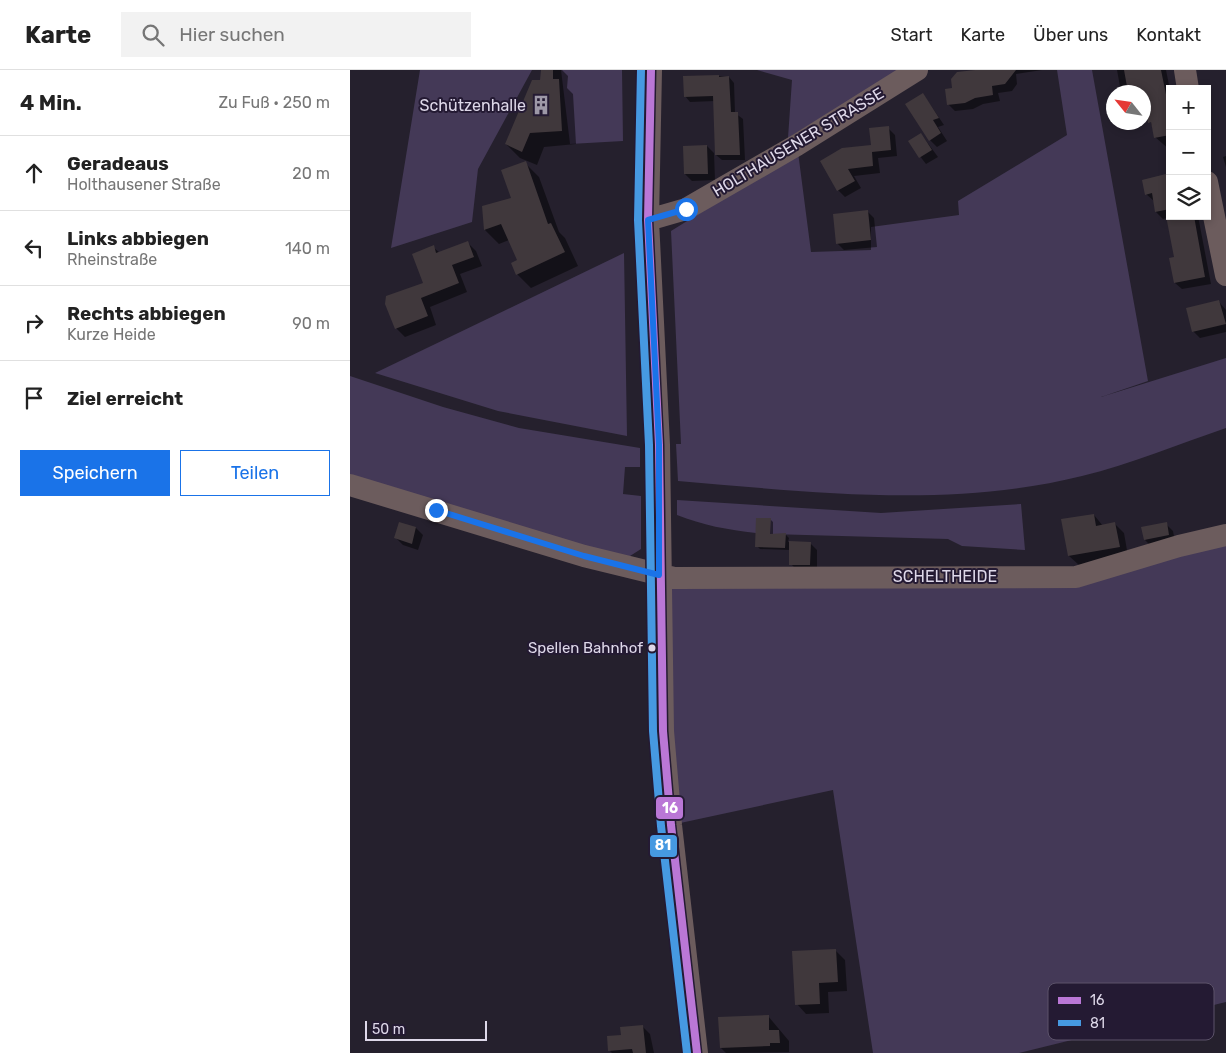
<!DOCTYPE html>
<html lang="de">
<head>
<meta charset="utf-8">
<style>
  :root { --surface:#fff; --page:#f2f2f2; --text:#222; --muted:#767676; --line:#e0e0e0; --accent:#1a73e8 }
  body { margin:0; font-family:Rubik,sans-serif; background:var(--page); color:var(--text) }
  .controls { position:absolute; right:15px; top:15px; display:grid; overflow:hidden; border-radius:0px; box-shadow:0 2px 8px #0003 }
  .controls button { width:45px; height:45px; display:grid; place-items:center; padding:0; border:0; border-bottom:1px solid var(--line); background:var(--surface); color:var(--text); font:25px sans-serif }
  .compass { position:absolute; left:756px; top:15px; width:45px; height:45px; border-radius:50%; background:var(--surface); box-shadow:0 2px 8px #0003; rotate:300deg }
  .scale { position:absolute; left:15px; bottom:12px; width:122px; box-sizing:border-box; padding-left:5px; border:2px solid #ded8e9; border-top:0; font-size:14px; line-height:18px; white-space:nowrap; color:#ded8e9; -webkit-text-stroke:4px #241a33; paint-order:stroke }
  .stop { position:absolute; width:15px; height:15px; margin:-11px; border:4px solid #1a73e8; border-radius:50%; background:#fff }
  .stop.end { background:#1a73e8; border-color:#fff; box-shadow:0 1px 5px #0008 }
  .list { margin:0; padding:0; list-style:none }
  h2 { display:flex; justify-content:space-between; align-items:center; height:65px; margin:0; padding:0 20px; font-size:21px }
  h2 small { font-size:16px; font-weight:400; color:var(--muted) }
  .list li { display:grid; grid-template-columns:32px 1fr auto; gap:15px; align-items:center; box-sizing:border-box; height:75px; padding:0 20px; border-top:1px solid var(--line) }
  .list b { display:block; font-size:19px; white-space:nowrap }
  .list p { margin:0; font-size:16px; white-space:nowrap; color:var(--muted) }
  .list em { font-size:16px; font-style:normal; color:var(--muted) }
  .actions { display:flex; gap:10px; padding:15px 20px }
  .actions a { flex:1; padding:11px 0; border:1px solid var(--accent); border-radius:0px; text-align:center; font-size:18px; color:var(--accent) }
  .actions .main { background:var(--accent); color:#fff }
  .icon { flex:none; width:28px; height:28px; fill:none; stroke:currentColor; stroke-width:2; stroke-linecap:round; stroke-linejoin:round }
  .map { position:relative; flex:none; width:876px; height:983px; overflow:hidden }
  header { display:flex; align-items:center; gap:30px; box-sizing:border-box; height:70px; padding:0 25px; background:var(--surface); border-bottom:1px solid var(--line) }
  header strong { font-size:24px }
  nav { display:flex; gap:28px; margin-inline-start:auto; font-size:18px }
  .search { width:350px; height:45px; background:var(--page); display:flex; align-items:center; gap:12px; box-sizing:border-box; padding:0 18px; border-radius:0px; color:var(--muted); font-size:19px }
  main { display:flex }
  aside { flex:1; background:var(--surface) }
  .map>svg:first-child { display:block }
</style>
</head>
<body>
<header>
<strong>Karte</strong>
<div class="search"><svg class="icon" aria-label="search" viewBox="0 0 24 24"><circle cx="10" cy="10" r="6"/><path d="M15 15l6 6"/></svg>Hier suchen</div>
<nav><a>Start</a><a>Karte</a><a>Über uns</a><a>Kontakt</a></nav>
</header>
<main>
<aside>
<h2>4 Min.<small>Zu Fuß · 250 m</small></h2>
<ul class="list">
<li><svg class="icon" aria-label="ahead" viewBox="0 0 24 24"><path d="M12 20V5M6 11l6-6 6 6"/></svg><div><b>Geradeaus</b><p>Holthausener Straße</p></div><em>20 m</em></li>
<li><svg class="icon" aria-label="left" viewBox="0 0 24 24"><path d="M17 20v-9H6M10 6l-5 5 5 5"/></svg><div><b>Links abbiegen</b><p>Rheinstraße</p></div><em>140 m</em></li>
<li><svg class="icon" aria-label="right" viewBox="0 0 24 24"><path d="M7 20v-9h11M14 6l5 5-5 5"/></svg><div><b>Rechts abbiegen</b><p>Kurze Heide</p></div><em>90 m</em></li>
<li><svg class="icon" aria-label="arrive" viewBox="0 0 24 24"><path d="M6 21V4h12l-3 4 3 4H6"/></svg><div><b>Ziel erreicht</b></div></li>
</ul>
<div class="actions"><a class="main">Speichern</a><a>Teilen</a></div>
</aside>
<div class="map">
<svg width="876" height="983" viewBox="0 0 876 983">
  <rect width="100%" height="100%" fill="#25202d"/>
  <path fill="#443957" d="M70,0h112l-54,99 -6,53 -81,26z
    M211,0h61l1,71 -53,3z
    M407,0h142l-111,68 4,-58z
    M707,0h35l56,311 -47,16 125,-39v70c-47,16 -95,36 -144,48 -132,33 -270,16 -404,5l-2,-37h5l-10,-213 127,-79 13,100 60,-2v-23l88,-12 -1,-14 109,-66z
    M274,183l3,183 -129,-25 -123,-38z
    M0,306l93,31 76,21 121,20v19h-15l-2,27 18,2v53l-11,7 -10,1 -270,-80z
    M327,430l204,13 140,-9 4,46 -63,-4 -14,-7 -178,-5v-16h-13l-1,15c-28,-3 -54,-8 -79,-18z
    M876,467v465l-207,51h-146l-40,-263 -162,35 -12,-250 417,2z"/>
  <path fill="#0007" d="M192,0h20l6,6 -1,12 6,6 3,50 -32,3 -7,18 -17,-7 -14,-14 36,-63z
    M635,0h57l-26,4 1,10 -5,7 -14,2 2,8 -17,3 -10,5 -18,2 -7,-7 5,-15z
    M767,0h49l4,20v60l-15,-13 -9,-33h-2v-12h-23z
    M369,6l10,1 5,6 1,30 8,6 2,41h-23l-6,-5 -1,-54 -25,1 -5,-6z
    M573,24l21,31 -6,2 9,14 -10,6 -7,-7z
    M538,58l7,7 2,21 -19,2 2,15 -26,3 7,12 -16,9 -7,-7 -17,-29 51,-15z
    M571,64l17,23 -12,7 -17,-22z
    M357,76l7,7 1,27 -23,1 -7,-7z
    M876,86v11l-3,-10z
    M175,93l14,14 20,55 6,6 13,28 -47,22 -14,-14 -5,-10 7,-3 -10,-21 -10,4 -14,-14 -2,-23 30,-8z
    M820,104v42h28l13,68 -29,5 -7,-6v-25l-8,-40 -4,1 -7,-7 -2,-11 -8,-7z
    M517,141l7,7 3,29 -33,3 -7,-7z
    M117,172l9,9 6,15 -22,8 7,18 -37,15 6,18 -31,12 -9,-9 29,-45 8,-36 7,6z
    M869,232l7,8v22l-26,6 -7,-7z
    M744,445l9,11 11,-3 10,10 4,23 -49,9 -10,-9z
    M420,449l3,3v13h13l3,3 -1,4 22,1 7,7v21h-19l-7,-7 -1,-14 -30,-1 -3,-3z
    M50,453l16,5 7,7 -5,15 -15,-5 -7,-7z
    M816,454l7,7 2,11 -23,5 -7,-7z
    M485,880l10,10 2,31 -19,1 1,21 -23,1 -9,-10z
    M418,946l21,25v11l-63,1 -5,-5z
    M293,957l7,7 4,19h-42l-2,-2 13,-15z"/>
  <path fill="#40383c" d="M191,0h12v9h6l3,52 -32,2 -8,19 -17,-8 27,-64h8z
    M625,0h41l-11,14 -13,2 1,9 -18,3 -10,5 -18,2 -2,-16 7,-1 -1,-9 6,-7z
    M774,0h37l9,44v21l-16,3 -3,-16 -3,1 -4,-31h-16z
    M369,5v2l10,-1 2,36h7l2,43h-25l-2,-59 -29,1 -1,-21z
    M573,23l16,25 -6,2 8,13 -12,8 -24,-37z
    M539,56l2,24 -19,2 1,14 -25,3 7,12 -18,10 -17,-30 22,-13 29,-3 -2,-17z
    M571,63l11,17 -13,8 -11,-17z
    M357,75l1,29h-24l-1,-28z
    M176,91l22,63 3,-1 14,29 -49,23 -5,-12 6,-3 -16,-36 -17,6 -2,-24 29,-8 -10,-28z
    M820,103v36l-15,3 -3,-19 -7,2 -3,-15z
    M518,140l3,30 -35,4 -3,-30z
    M816,146h28l11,61 -31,6 -5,-25 5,-1z
    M118,171l6,16 -22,8 7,18 -38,15 7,18 -33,13 -10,-25 1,-8 37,-13 -11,-29 22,-9 2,8z
    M869,230l7,24 -34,8 -6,-24z
    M744,444l2,12 19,-4 5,25 -52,9 -7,-37z
    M406,448h15l-1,16 16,-1 -1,15 -30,-1z
    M49,452l17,5 -4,17 -18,-6z
    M817,452l2,13 -25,5 -3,-13z
    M439,471l22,1 -1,23h-21z
    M486,879l2,33 -19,1 1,21 -25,1 -3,-54z
    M419,945v15h10l1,13h-10v3l-50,2 -2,-31z
    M293,955l3,28h-13l-1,-4 -24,2 -1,-15 14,-1 -1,-8z"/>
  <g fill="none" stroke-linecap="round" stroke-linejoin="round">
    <path stroke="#6c5c5d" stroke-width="22" d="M301,0l-3,150 11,225 4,286 8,94 26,228
      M835,0l3,19
      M857,112l19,93
      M298,150l38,-11 111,-64 120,-75
      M0,415l234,71 90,22 402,-1 103,-31 47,-11"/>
    <defs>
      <path id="bus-1" d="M301,0l-3,150 11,225 4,286 8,94 26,228"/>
      <path id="bus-2" d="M291,0l-3,150 11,225 4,286 8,95 26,227"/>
    </defs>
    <use href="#bus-1" stroke="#241a33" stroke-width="11"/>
    <use href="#bus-2" stroke="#241a33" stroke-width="11"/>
    <use href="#bus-1" stroke="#ba77d6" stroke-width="8"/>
    <use href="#bus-2" stroke="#4699e1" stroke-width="8"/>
  </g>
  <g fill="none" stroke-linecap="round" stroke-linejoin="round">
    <path stroke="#1a73e8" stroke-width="6" d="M86,440l148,46 75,19v-130l-11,-225 38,-11"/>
  </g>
  <defs>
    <symbol id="building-bare" viewBox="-9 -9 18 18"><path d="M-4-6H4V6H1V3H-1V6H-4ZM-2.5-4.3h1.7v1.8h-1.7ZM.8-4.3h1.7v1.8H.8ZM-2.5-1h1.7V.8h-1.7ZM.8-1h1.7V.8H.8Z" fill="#9d98a7" stroke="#241a33" stroke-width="2.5" paint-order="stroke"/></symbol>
  </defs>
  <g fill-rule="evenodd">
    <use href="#building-bare" x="177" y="21" width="28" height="28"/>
  </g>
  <circle fill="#ded8e9" stroke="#241a33" stroke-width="2" cx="302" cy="578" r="4.5"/>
  <g text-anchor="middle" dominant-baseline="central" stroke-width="4" stroke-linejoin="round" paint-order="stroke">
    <g font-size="15" fill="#ded8e9" stroke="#241a33" text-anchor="end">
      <text x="293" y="578">Spellen Bahnhof</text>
    </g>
    <g font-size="16" fill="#ded8e9" stroke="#241a33" text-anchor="end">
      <text x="176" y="35">Schützenhalle</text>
    </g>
    <g font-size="16" fill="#ded8e9" stroke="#241a33">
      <text transform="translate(448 72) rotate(-31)">HOLTHAUSENER STRASSE</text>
      <text x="595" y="506">SCHELTHEIDE</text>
    </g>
  </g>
  <rect x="698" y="913" width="166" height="57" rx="8" fill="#241a33" stroke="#5c536a" stroke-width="1"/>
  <rect x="708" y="927" width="23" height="7" fill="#ba77d6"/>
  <rect x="708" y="950" width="23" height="6" fill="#4699e1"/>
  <g font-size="14" fill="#ded8e9">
    <text x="740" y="935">16</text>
    <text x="740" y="958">81</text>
  </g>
  <g stroke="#241a33" stroke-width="2">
    <rect x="305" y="726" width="29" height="24" rx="5" fill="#ba77d6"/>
    <rect x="299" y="764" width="29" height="24" rx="5" fill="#4699e1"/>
  </g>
  <g font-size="14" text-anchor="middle" font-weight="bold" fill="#fff">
    <text x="320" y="743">16</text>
    <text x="313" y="780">81</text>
  </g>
</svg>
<div class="controls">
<button>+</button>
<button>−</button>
<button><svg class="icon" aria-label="layers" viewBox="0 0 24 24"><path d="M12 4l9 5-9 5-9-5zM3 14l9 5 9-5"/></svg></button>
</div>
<svg class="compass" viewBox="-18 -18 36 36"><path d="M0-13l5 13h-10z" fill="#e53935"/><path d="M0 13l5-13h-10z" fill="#767676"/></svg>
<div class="scale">50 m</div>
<div class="stop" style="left:336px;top:139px"></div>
<div class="stop end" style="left:86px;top:440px"></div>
</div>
</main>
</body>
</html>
